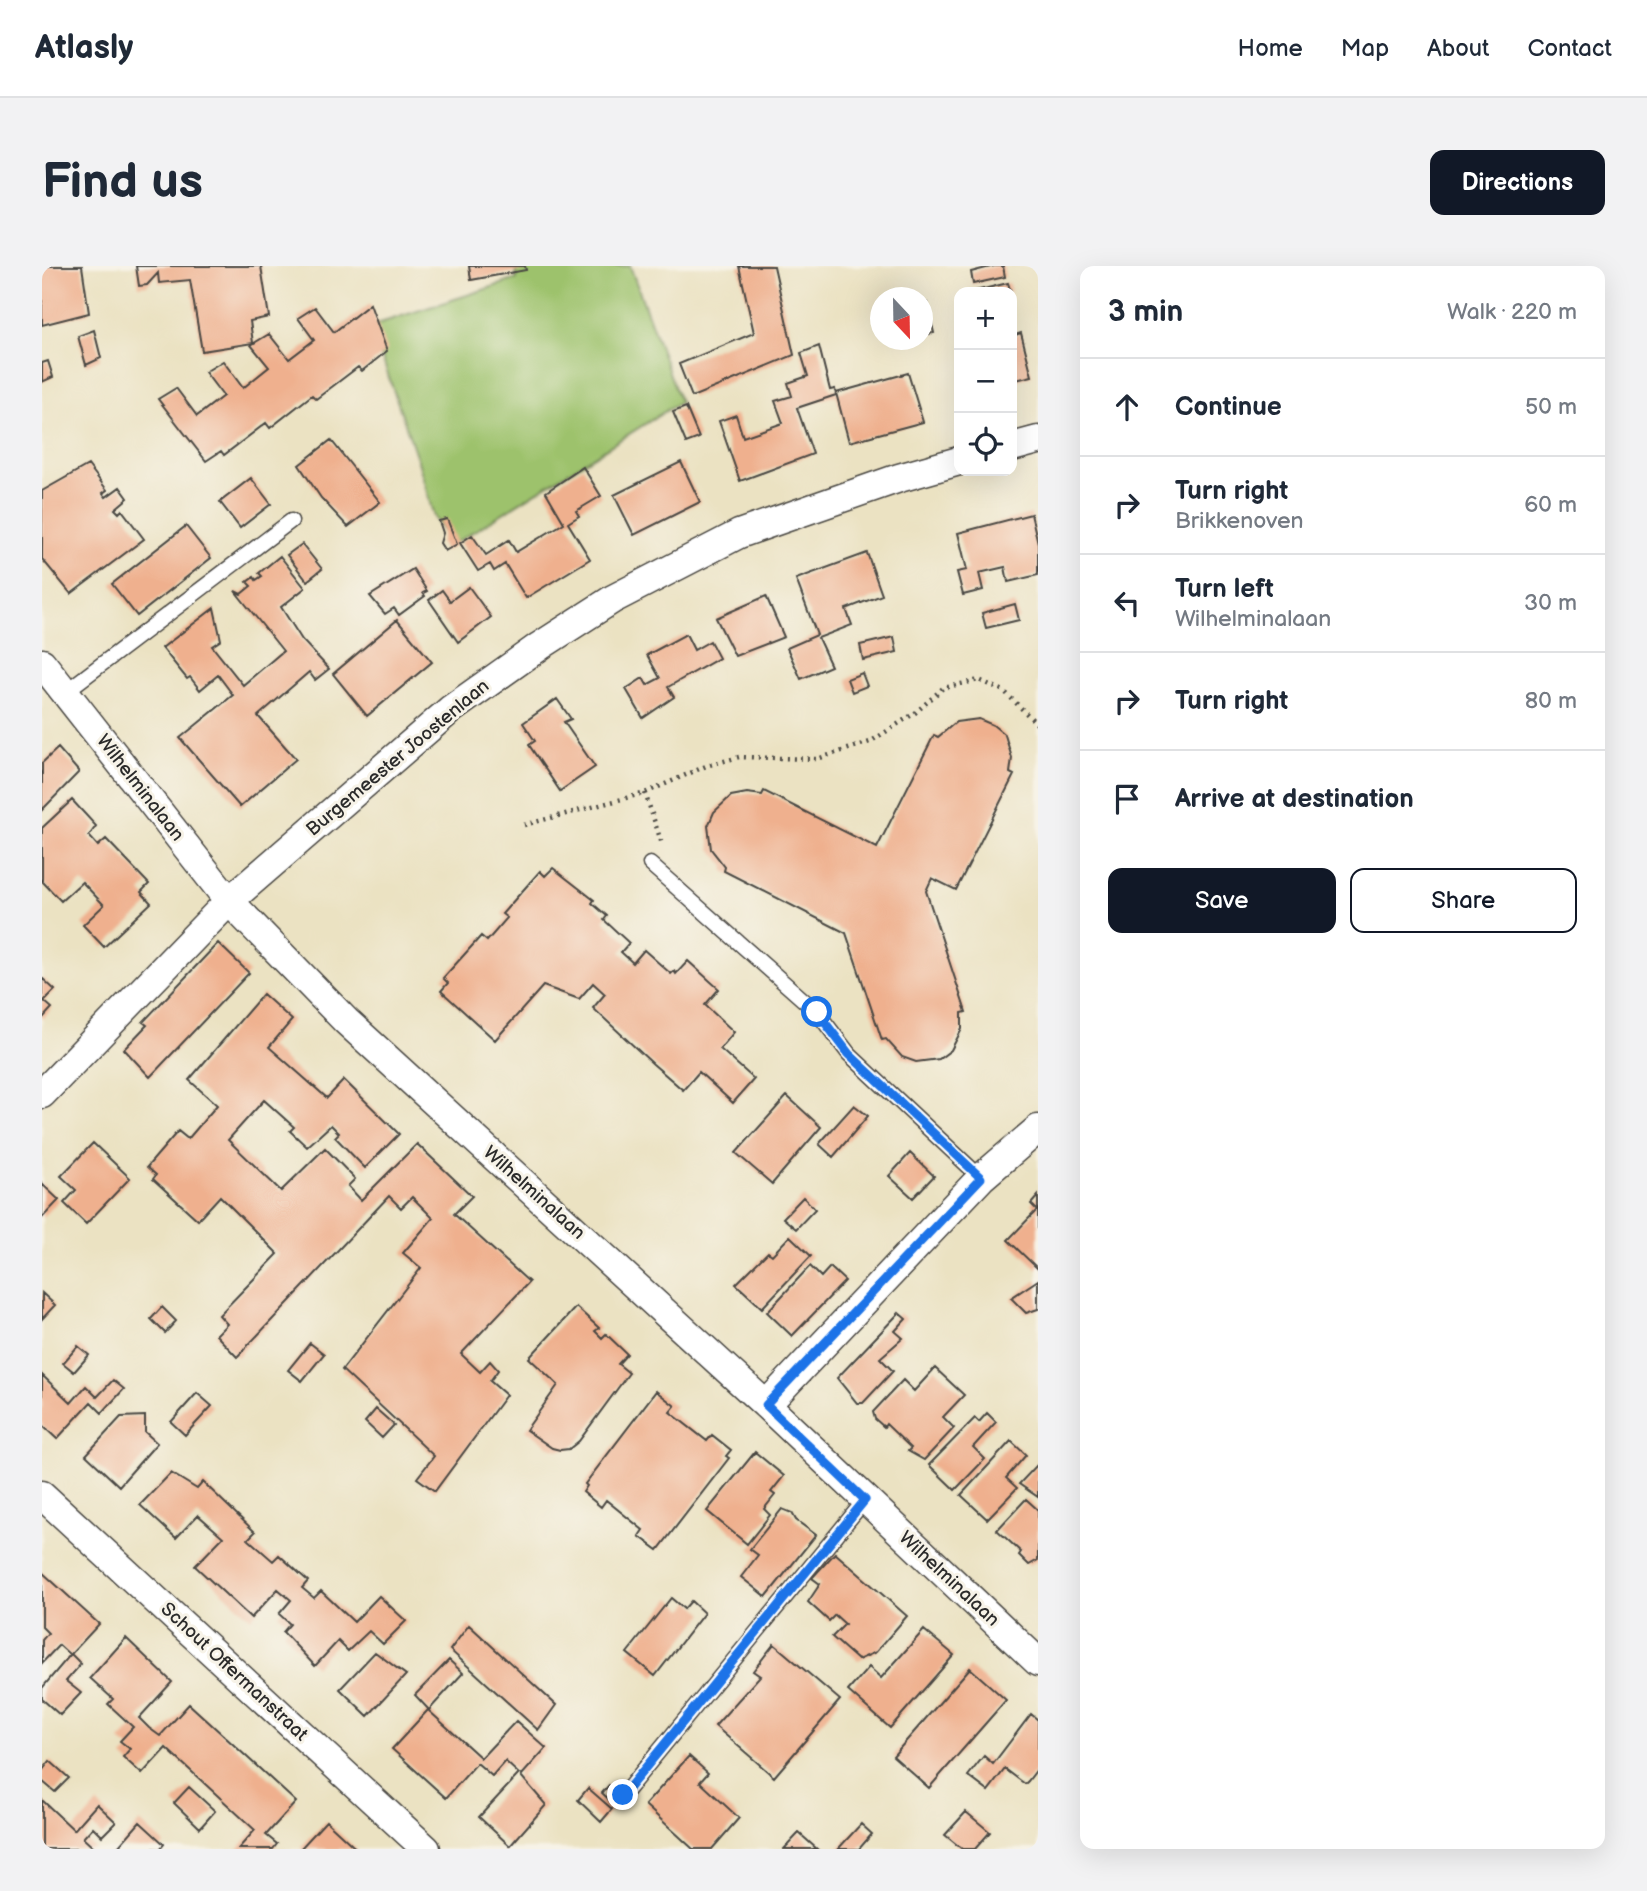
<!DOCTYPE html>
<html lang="en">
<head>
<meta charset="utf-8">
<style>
  :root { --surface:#fff; --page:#f2f2f3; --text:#1f2937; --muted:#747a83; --line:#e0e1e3; --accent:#111827 }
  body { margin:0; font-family:"Balsamiq Sans",sans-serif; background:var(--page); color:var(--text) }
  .controls { position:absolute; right:21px; top:21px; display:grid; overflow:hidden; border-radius:14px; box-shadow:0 7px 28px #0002 }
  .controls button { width:63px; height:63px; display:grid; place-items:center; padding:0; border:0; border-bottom:2px solid var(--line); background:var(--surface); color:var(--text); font:35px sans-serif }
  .compass { position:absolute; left:828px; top:21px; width:63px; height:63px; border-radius:50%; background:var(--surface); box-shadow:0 7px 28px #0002; rotate:158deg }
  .stop { position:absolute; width:21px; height:21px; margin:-16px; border:5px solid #1a73e8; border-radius:50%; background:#fff }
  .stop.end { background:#1a73e8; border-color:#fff; box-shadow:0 2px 7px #0008 }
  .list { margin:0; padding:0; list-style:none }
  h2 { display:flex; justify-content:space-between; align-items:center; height:91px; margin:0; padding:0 28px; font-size:30px }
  h2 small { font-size:23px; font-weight:400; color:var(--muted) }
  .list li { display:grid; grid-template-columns:46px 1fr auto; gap:21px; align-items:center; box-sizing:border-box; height:98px; padding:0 28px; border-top:2px solid var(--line) }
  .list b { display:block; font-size:26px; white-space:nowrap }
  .list p { margin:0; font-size:23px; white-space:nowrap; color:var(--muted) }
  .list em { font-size:23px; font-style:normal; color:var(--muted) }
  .actions { display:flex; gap:14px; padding:21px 28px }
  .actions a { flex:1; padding:16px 0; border:2px solid var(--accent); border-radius:14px; text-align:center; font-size:24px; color:var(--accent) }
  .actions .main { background:var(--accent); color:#fff }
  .icon { flex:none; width:38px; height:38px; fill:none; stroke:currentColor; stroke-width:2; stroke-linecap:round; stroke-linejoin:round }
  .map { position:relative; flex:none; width:996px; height:1583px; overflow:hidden; border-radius:14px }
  header { display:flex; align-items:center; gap:42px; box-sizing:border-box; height:98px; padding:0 35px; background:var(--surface); border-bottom:2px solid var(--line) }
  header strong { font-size:33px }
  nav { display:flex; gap:38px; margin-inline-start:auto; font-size:24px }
  .intro { display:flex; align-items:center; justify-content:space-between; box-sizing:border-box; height:168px; padding:0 42px }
  h1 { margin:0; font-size:49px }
  .button { padding:18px 32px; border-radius:14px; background:var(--accent); color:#fff; font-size:24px; font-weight:700 }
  main { display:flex; gap:42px; padding:0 42px }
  aside { flex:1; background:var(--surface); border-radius:14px; box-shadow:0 7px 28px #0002 }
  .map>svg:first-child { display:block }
</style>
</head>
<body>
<header>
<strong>Atlasly</strong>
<nav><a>Home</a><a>Map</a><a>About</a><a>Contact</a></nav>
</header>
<div class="intro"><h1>Find us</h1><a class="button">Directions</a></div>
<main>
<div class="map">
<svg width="996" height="1583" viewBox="0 0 996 1583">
  <rect width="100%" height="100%" fill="#f7f3e8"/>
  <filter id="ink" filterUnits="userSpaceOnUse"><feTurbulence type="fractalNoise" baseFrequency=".0143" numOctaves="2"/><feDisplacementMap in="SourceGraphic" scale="14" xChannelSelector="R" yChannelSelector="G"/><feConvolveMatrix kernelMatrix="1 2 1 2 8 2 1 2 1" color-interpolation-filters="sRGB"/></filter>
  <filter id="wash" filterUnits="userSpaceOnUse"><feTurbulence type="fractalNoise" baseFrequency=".00686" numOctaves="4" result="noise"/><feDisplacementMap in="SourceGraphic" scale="28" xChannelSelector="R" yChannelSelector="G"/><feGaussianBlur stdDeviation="1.57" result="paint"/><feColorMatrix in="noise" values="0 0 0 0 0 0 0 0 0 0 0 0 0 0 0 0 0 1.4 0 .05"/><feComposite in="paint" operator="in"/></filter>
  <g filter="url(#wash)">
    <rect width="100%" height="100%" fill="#ebe2c2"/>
    <path fill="#9dc26c" stroke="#64764c" stroke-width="2" d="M473,0h115l50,136 -228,143 -18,-28 -16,-56 -47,-135 146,-47z"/>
    <g id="blocks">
      <path fill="#efb08e" d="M0,0h40l7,47 -47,12z
        M94,0h125l8,51 -19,4 3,22 -51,8 -12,-71 -31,3 -1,-10 -11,12 -8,1z
        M427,0h56l1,4 -55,10z
        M697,0h35l20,89 -102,42 -13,-33 75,-31z
        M952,0h9l2,11 -32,7 -2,-12z
        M966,17l3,9h-36v-1z
        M885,37l7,30 -11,2v-31z
        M328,38l17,47 -25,20 -4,-4 -42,32 -4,-4 -42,33 -4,-5 -42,32 -3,-4 -15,10 -48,-62 18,-11 21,28 26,-20 -18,-24 18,-11 20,27 26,-21 -18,-22 18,-11 20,25 25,-19 -16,-22 17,-11 19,25z
        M52,64l7,28 -15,7 -8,-29z
        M979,67l11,43 -20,5v-45z
        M777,80l11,44 5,-1 1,6 -39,13 16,46 -73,27 -21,-60 17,-6 7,22 40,-14 -8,-22 17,-5 -4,-13 20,-7 -7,-23z
        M6,95l5,16 -11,5v-19z
        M866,107l15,49 -74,20 -13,-49z
        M644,141l13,31 -13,5 -13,-31z
        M289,174l49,62 -32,25 -27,-29 -22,-33z
        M639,196l19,40 -66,33 -20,-40z
        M46,199l19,25 -4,3 3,4 14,-10 8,11 -13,11 4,4 3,-3 22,29 -73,55 -29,-35v-68z
        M541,201l18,29 -25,15 3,5 -11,7 22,36 -64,39 -21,-34 -11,7 -4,-7 -12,7 -18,-28 12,-8 14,20 23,-15 7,12 48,-29 -18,-31z
        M209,212l20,26 -31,24 -20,-26z
        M989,248l7,29v32l-30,7 -3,-15 -26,6 4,17 -20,5 -6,-23 10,-2 -9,-37z
        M405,253l10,25 -12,7 -5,-8 3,-10 -4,-12z
        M144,260l25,32 -74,58 -25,-32z
        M260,278l20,25 -15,12 -20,-26z
        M825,287l15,42 -36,14 6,16 -34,13 13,28 -30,13 -14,-31 30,-13 -21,-56z
        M238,290l25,32 -24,19 21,33 27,29 -14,11 -6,-8 -51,44 38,43 -56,48 -60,-69 53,-43 -15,-20 -18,15 -10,-13 -3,2 -25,-31 52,-40 7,32 -9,6 31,39 40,-34 -48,-60 6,3 10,-8 -4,-4 7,-5 2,3 6,-4 -3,-3z
        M371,303l14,22 -4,2 2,3 -26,19 -5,-7 -9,6 -15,-18z
        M427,321l22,30 -33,25 -29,-42 13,-10 8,11z
        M724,330l18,41 -49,19 -19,-38z
        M973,338l4,16 -33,8 -4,-15z
        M355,354l35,42 -65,54 -34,-42z
        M644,368l8,16 16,-9 9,17 -51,29 6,10 -31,21 -17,-29 17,-11 4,7 13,-7 -13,-23z
        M852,371l3,15 -34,8 -3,-15z
        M820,407l5,13 -15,6 -5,-13z
        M515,433l14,20 -7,3 31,45 -35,24 -31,-46 6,-4 -12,-18z
        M937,453l14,6 12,10 7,23 -2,15 4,2 -58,115 -24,-12 -6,13 40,121 -4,1v16l-11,21 -12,9 -23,3 -14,-5 -16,-18 -4,1 -36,-107 -122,-62 1,-4 -14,-18 -3,-23 6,-14 17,-16 16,-3 15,2 2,-4 113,57 57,-113 4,2 18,-15z
        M16,482l21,24 -37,38v-47z
        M30,534l24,26 -7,10 9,10 8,-7 43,45 -8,8 10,11 -47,44 -21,-22 21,-20 -22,-23 -21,19 -19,-20v-53z
        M511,602l41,32 -2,3 15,13 -3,4 25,23 -8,9 12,11 11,-13 27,24 3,-3 2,3 12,-13 31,28 -14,16 29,27 -14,17 34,30 -21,24 -34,-31 -16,18 -30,-26 -60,-56 12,-14 -12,-11 -14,16 -36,-13 -48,54 -54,-49 7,-8 -5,-5 20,-22 18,-20 6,5 20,-23 -5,-4 38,-43 5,5z
        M176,677l31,30 -99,104 -26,-28 23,-24 -4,-3z
        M0,712l13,12 -11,11 8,7 -10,11z
        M221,728l29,26 -23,27 58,51 17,-18 55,54 -34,34 -30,-31 4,-4 -8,-8 -24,22 -17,-16 4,-4 -30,-27 -36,40 53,51 44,-43 30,31 -7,7 13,14 56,-56 55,52 -18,18 75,68 -68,72 19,18 10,-11 8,9 -8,11 16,14 -71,96 -18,-13 17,-22 -92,-86 79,-102 -18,-15 30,-35 -21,-21 -11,11 -12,-12 -152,161 -21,-22 11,-11 -8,-9 59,-61 -58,-58 -22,24 -45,-41 3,-4 -9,-8 31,-36 10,8 29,-34 -28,-25z
        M745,830l34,31 -49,57 -36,-31z
        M812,839l14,11 -35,41 -14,-13z
        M51,877l37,35 -44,46 -22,-21 12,-13 -15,-14z
        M868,887l24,23 -21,22 -24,-22z
        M0,918l17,16 -17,18z
        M996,930v73l-30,-29 29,-30 -6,-6z
        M761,931l12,12 -19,20 -13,-11z
        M748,970l21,20 -49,52 -26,-24 32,-32 4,3z
        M768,1000l11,11 9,-10 15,14 -53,55 -25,-24z
        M996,1014v29l-12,4 -15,-15z
        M0,1027l13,12 -13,14z
        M120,1041l14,14 -11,12 -14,-14z
        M534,1041l23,21 -4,3 7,7 4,-4 21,20 -9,10 11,9 -50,68 -10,8 -9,1 -8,-2 -26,-18 32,-45 -29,-27z
        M857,1047l7,6 -11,12 8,7 -23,20 13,13 -30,32h-6l-20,-25z
        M268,1077l14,11 -22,27 -14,-11z
        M36,1080l11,9 -15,17 -11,-9z
        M893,1102l29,27 -21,22 11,11 -30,32 -16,-9 3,-3 -25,-24 -2,3 -9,-8 -2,-7 30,-32 11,11z
        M0,1109l29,28 15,-17 11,11 16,-17 11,9 -22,24 -11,-11 -34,37 -15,-14z
        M614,1125l19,15 -5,6 37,29 5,-6 19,15 -5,6 3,2 -71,92 -19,-14 4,-6 -37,-30 -5,7 -18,-15 4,-6 -2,-2z
        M155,1127l15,13 -27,29 -14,-13z
        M334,1143l18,16 -12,13 -17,-16z
        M945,1147l9,9 -23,25 12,12 -30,31 -26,-25 46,-47 4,4z
        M103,1150v16l12,11 -38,43 -33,-31 35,-38z
        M969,1175l15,14 -20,23 11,10 -30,31 -26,-24z
        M713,1186l29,24 -13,16 4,3 -11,14 6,6 -23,29 -40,-33z
        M996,1198v33l-19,-13z
        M129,1207l26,16 6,-7 52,50 -7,7 25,22 6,-6 29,26 -6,7 12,10 7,-7 33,31 25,-26 27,25 -23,23 -14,-13 -21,20 -10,-10 -23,25 -32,-34 7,-8 -11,-10 12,-14 -13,-11 -27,29 -56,-52 28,-29 -25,-22 -22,23 -36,-33z
        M984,1233l12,11v50l-9,5 -10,-10 2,-3 -24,-22z
        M740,1243l10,4 4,7 20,15 -50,62 -25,-20 17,-22 -8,-6z
        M793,1287l72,63 -31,36 -18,8 -26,-23 13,-13 -10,-9 -6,6 -21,-19 12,-18 -8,-6z
        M0,1306l57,52 -28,30 10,10 -15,17 15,12 -21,22 -18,-16v-11l28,-33 -11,-10 -17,18v-23l6,-7 -6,-6z
        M629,1332l13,11 7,-8 13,12 -49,63 -28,-23z
        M427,1359l87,80 -18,25 -88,-80z
        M882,1364l30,25 -64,73 -42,-37 21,-24 12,11z
        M84,1372l46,44 -33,36 10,10 11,8 29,-32 107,98 -30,33 11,9 -4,5h-35l17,-19 -89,-82 -24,26 -19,-17 7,-8 -10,-8 13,-14 -25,-23 5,-5 -23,-21z
        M732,1378l66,56 -66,77 -59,-51 45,-50 -7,-5z
        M333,1386l31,23 -38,41 -28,-27z
        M407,1394l14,13 -34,37 -14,-15z
        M928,1402l36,32 -77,88 -36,-32z
        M386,1444l53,48 35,-37 30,27 -25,28 25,29 -36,41 -31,-29 40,-43 -14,-13 -13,15 -15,-13 -31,35 -54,-49z
        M989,1448l7,6v48l-10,13 -3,3 -20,-15 -17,22 -20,-15 16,-20 9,8z
        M647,1490l19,17 -8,9 39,36 -27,31h-19l-48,-44z
        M8,1495l19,17 -14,14 -13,-11v-10z
        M567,1519l12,9 -8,9 -11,-10z
        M147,1521l26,24 -15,17 -26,-25z
        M546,1522l24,21 -11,13 -23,-22z
        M0,1534l32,30 23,-26 19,18 -14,14 -9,-9 -10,11 12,11h-53z
        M924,1546l24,20 -15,17h-13l-17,-14z
        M284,1555l26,24 5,4h-57z
        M98,1556l24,22 -4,5 -42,-2z
        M819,1558l11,10 -13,15h-21z
        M757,1567l18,16h-33z"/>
    </g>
  </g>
  <g filter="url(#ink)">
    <use href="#blocks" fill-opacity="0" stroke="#484642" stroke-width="2"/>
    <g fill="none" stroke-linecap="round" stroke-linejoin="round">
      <defs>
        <path id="lane" d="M23,426l226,-171
          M608,598l167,148 32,42 132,124
          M581,1529l242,-295"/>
        <path id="street" d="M970,181l26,-7
          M0,397l187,238 117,120 420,384 272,257
          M0,828l187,-193 221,-191 90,-64 73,-47 126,-65 160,-56 60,-17
          M724,1139l215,-227 57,-49
          M0,1229l384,354"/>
      </defs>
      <use href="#lane" stroke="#484642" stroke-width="17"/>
      <use href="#street" stroke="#484642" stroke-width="31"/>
      <path stroke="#484642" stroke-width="4.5" stroke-dasharray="2 5" stroke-linecap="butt" d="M603,527l17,51
        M482,559l121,-32 61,-27 33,-9 78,2 53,-17 45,-29 28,-25 36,-8 25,11 34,34"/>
      <use href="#lane" stroke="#fff" stroke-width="14"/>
      <use href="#street" stroke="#fff" stroke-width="28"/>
    </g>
  </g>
  <g fill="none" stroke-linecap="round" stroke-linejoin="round" filter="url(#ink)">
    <path stroke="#1a73e8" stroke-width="9" d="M581,1529l242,-295 -99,-95 215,-227 -132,-124 -32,-42"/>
  </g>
  <g text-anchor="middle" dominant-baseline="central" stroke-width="6" stroke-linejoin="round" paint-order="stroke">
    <g font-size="19" fill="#2b2b2b" stroke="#f7f3e8">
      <text transform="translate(356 492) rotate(-40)">Burgemeester Joostenlaan</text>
      <text transform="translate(98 522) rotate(52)">Wilhelminalaan</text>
      <text transform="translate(492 927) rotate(42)">Wilhelminalaan</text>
      <text transform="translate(907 1313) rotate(43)">Wilhelminalaan</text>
      <text transform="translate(192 1406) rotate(43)">Schout Offermanstraat</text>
    </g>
  </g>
</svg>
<div class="controls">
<button>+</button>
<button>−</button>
<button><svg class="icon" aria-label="locate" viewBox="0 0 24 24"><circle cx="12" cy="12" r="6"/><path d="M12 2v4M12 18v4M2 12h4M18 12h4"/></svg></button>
</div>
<svg class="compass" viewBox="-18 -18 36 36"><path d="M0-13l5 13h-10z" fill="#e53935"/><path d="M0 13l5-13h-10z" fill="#747a83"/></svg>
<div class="stop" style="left:775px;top:746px"></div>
<div class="stop end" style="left:581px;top:1529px"></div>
</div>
<aside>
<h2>3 min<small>Walk · 220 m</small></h2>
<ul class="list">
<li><svg class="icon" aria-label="ahead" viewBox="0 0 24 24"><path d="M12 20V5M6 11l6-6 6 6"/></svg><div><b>Continue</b></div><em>50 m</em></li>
<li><svg class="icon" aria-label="right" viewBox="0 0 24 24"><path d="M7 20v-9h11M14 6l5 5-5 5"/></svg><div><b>Turn right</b><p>Brikkenoven</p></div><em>60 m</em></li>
<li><svg class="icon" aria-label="left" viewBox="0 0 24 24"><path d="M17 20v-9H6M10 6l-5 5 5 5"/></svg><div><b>Turn left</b><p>Wilhelminalaan</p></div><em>30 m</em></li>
<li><svg class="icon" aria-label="right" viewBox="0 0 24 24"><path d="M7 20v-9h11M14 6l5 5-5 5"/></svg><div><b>Turn right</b></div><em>80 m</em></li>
<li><svg class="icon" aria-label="arrive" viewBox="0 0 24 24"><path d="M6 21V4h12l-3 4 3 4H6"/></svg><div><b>Arrive at destination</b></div></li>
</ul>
<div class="actions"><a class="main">Save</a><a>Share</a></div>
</aside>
</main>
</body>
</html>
